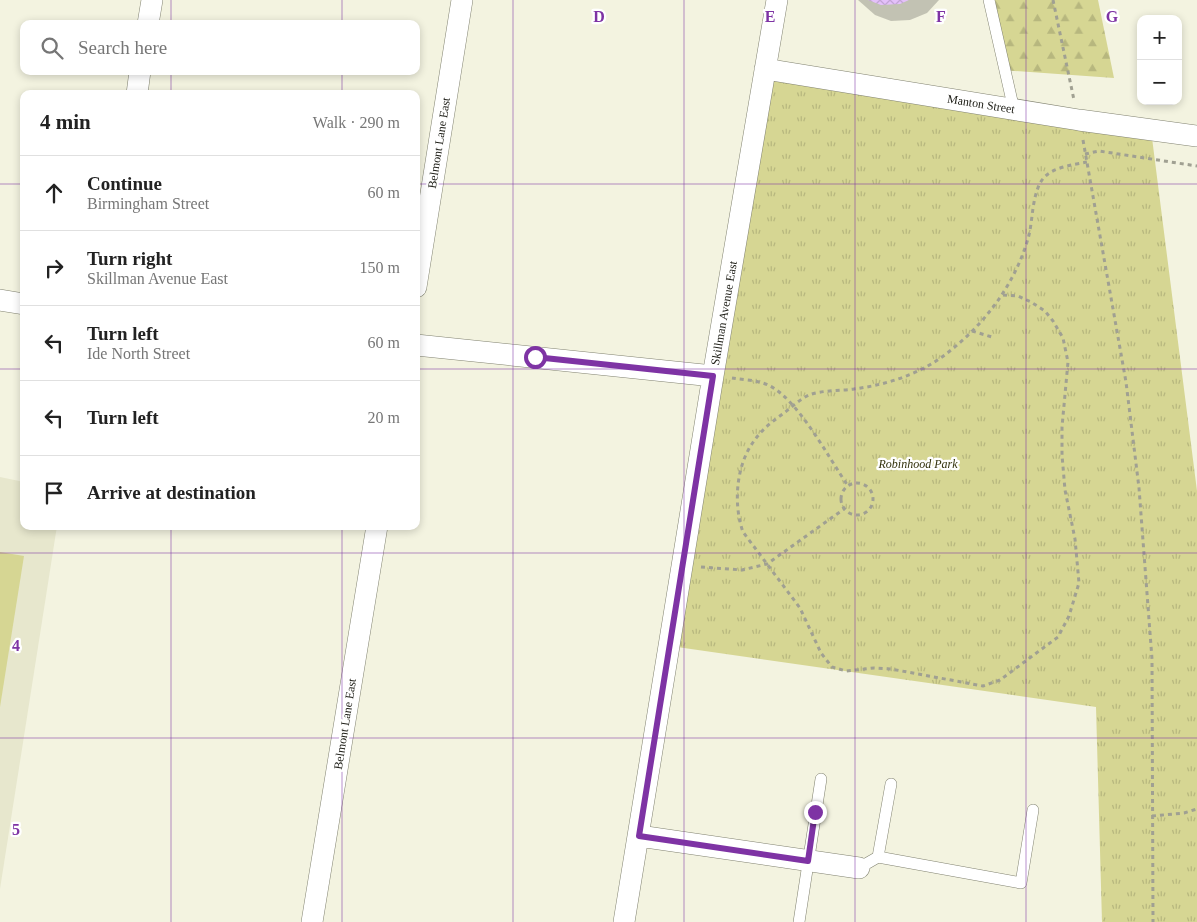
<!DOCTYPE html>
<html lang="en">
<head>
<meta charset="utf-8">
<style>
  :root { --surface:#fff; --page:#f6f6f6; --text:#222; --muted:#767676; --line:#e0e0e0 }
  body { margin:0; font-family:Georgia,serif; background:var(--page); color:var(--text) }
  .controls { position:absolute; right:15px; top:15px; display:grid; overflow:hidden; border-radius:10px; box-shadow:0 2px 8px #0003 }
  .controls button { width:45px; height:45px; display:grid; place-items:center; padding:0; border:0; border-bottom:1px solid var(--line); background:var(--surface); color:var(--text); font:25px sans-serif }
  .stop { position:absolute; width:15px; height:15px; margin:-11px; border:4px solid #7e33a4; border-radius:50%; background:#fff }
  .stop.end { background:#7e33a4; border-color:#fff; box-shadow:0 1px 5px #0008 }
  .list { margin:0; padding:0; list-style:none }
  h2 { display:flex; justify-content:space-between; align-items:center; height:65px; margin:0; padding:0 20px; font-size:21px }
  h2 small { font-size:16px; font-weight:400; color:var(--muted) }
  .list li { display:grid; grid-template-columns:32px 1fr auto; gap:15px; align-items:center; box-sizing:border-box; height:75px; padding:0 20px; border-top:1px solid var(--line) }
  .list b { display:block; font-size:19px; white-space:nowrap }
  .list p { margin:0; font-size:16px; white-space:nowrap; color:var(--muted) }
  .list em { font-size:16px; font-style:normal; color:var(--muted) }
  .icon { flex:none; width:28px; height:28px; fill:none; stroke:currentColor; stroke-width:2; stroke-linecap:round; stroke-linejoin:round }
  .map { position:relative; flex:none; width:1197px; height:922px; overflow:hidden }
  .search { position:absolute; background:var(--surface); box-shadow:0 2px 8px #0003; left:20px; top:20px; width:400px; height:55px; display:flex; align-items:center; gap:12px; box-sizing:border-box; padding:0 18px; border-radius:10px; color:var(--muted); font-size:19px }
  .panel { position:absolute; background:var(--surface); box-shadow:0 2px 8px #0003; left:20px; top:90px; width:400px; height:440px; border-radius:10px }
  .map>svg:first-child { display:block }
</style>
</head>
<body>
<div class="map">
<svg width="1197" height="922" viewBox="0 0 1197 922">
  <defs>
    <pattern id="forest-firs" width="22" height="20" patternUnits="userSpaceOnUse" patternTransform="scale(1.25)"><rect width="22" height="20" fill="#d6d693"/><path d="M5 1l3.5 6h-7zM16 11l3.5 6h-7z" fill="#b7b77e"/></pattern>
    <pattern id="park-tufts" width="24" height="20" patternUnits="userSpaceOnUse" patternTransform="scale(1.25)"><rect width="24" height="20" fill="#d6d693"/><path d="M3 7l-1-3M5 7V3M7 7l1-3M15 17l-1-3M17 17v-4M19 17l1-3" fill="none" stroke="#b7b77e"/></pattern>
    <pattern id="building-cross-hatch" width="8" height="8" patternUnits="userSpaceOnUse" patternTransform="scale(1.25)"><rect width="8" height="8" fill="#e4c0fa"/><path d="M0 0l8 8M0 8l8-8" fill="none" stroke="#c3a5d6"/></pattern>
  </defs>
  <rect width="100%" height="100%" fill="#f3f3e0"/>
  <path fill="#e7e7cd" d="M0,477l24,5v44h33l-57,363z"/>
  <path fill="#d6d693" d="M0,552l24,4 -24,151z"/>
  <path fill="url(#forest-firs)" d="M995,0h103l16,78 -114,-8z"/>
  <path fill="url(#park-tufts)" d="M765,69l386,61 46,361v431h-95l-6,-215 -426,-61z"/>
  <path fill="#0003" d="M858,0h81l-12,13 -17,7 -19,1 -16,-6z"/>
  <path fill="url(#building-cross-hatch)" d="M868,0h41l-9,4 -19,1z"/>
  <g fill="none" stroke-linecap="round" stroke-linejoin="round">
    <defs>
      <path id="service" d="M989,0l25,110
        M878,857l13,-73
        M859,868l19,-11 143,26 12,-73
        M799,922l22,-143"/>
      <path id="minor" d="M148,24l4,-24
        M765,69l314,51 118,16
        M137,94l3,-23
        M416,287l46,-287
        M0,300l24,4
        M416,345l297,31
        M639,836l220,32
        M312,922l65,-396
        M624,922l89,-546 64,-376"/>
    </defs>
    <use href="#service" stroke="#818270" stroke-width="12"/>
    <use href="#minor" stroke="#818270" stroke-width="22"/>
    <path stroke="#a0a092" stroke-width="3" stroke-dasharray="4 4" stroke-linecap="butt" d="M1053,0l21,100
      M1083,140l43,242 13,106 13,171 1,263
      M1085,154l14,-3 98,15
      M1003,295l15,1 13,6 14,9 8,10 10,17 5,24 -6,65v28l3,35 10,49 4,44 -10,33 -11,21 -58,43 -17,6 -92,-17 -17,-1 -28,3 -14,-4 -11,-14 -21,-45 -57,-76c-10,-28 -7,-67 11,-91 8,-12 19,-20 30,-28 8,-6 16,-14 25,-18 13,-5 31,-4 45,-6 31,-4 63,-14 88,-32 41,-30 74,-73 87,-122 4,-17 3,-40 13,-55 9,-13 31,-15 45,-18
      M972,331l20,6
      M732,378c12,2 27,2 38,8 28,14 59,72 78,100
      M841 499a16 16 0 1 1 32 0a16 16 0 1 1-32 0Z
      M701,567l41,3 25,-6 77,-55
      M1152,816l32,-3 13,-4"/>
    <use href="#service" stroke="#fff" stroke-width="11"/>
    <use href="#minor" stroke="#fff" stroke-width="21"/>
  </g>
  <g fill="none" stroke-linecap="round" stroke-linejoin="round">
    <path stroke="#7e33a4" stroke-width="6" d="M535,357l178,19 -74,460 169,25 7,-49"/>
  </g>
  <path fill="none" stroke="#7e33a4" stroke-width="1" stroke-opacity="0.55" d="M171,0v24M342,0v24M513,0v922M684,0v922M855,0v922M1026,0v922M171,71v23M342,71v23M0,184h24M416,184h781M0,369h24M416,369h781M171,526v396M342,526v396M0,553h1197M0,738h1197"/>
  <g text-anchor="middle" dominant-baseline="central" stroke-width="4.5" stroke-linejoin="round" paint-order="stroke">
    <g font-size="12" fill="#202019" stroke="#fff">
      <text transform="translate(981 104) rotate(9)">Manton Street</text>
      <text transform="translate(439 143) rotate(-81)">Belmont Lane East</text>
      <text transform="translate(724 313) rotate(-80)">Skillman Avenue East</text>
      <text transform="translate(345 724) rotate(-81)">Belmont Lane East</text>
    </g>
    <g font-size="12" font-style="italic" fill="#32310b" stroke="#fff">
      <text x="918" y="464">Robinhood Park</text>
    </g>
  </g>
  <g font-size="16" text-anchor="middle" font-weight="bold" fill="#7e33a4" stroke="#fff" stroke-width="4.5" stroke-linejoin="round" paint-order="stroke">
    <text x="599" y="22">D</text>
    <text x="770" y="22">E</text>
    <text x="941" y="22">F</text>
    <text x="1112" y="22">G</text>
    <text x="16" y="651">4</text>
    <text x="16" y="835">5</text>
  </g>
</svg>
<div class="controls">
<button>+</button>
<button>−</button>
</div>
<div class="stop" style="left:535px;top:357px"></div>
<div class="stop end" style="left:815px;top:812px"></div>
<div class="search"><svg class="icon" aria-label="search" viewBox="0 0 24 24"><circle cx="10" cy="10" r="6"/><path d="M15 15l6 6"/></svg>Search here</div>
<section class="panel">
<h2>4 min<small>Walk · 290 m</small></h2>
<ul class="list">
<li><svg class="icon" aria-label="ahead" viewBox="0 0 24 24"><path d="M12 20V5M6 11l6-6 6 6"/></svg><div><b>Continue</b><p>Birmingham Street</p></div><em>60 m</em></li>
<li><svg class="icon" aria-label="right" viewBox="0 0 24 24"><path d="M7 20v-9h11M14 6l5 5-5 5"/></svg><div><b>Turn right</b><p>Skillman Avenue East</p></div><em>150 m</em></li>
<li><svg class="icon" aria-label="left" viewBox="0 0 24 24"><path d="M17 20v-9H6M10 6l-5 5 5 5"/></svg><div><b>Turn left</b><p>Ide North Street</p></div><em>60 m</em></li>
<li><svg class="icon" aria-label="left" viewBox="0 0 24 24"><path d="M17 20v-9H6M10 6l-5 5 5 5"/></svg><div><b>Turn left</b></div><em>20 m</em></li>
<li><svg class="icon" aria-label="arrive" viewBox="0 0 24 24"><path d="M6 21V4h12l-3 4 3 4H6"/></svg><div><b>Arrive at destination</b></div></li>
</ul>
</section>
</div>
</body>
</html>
